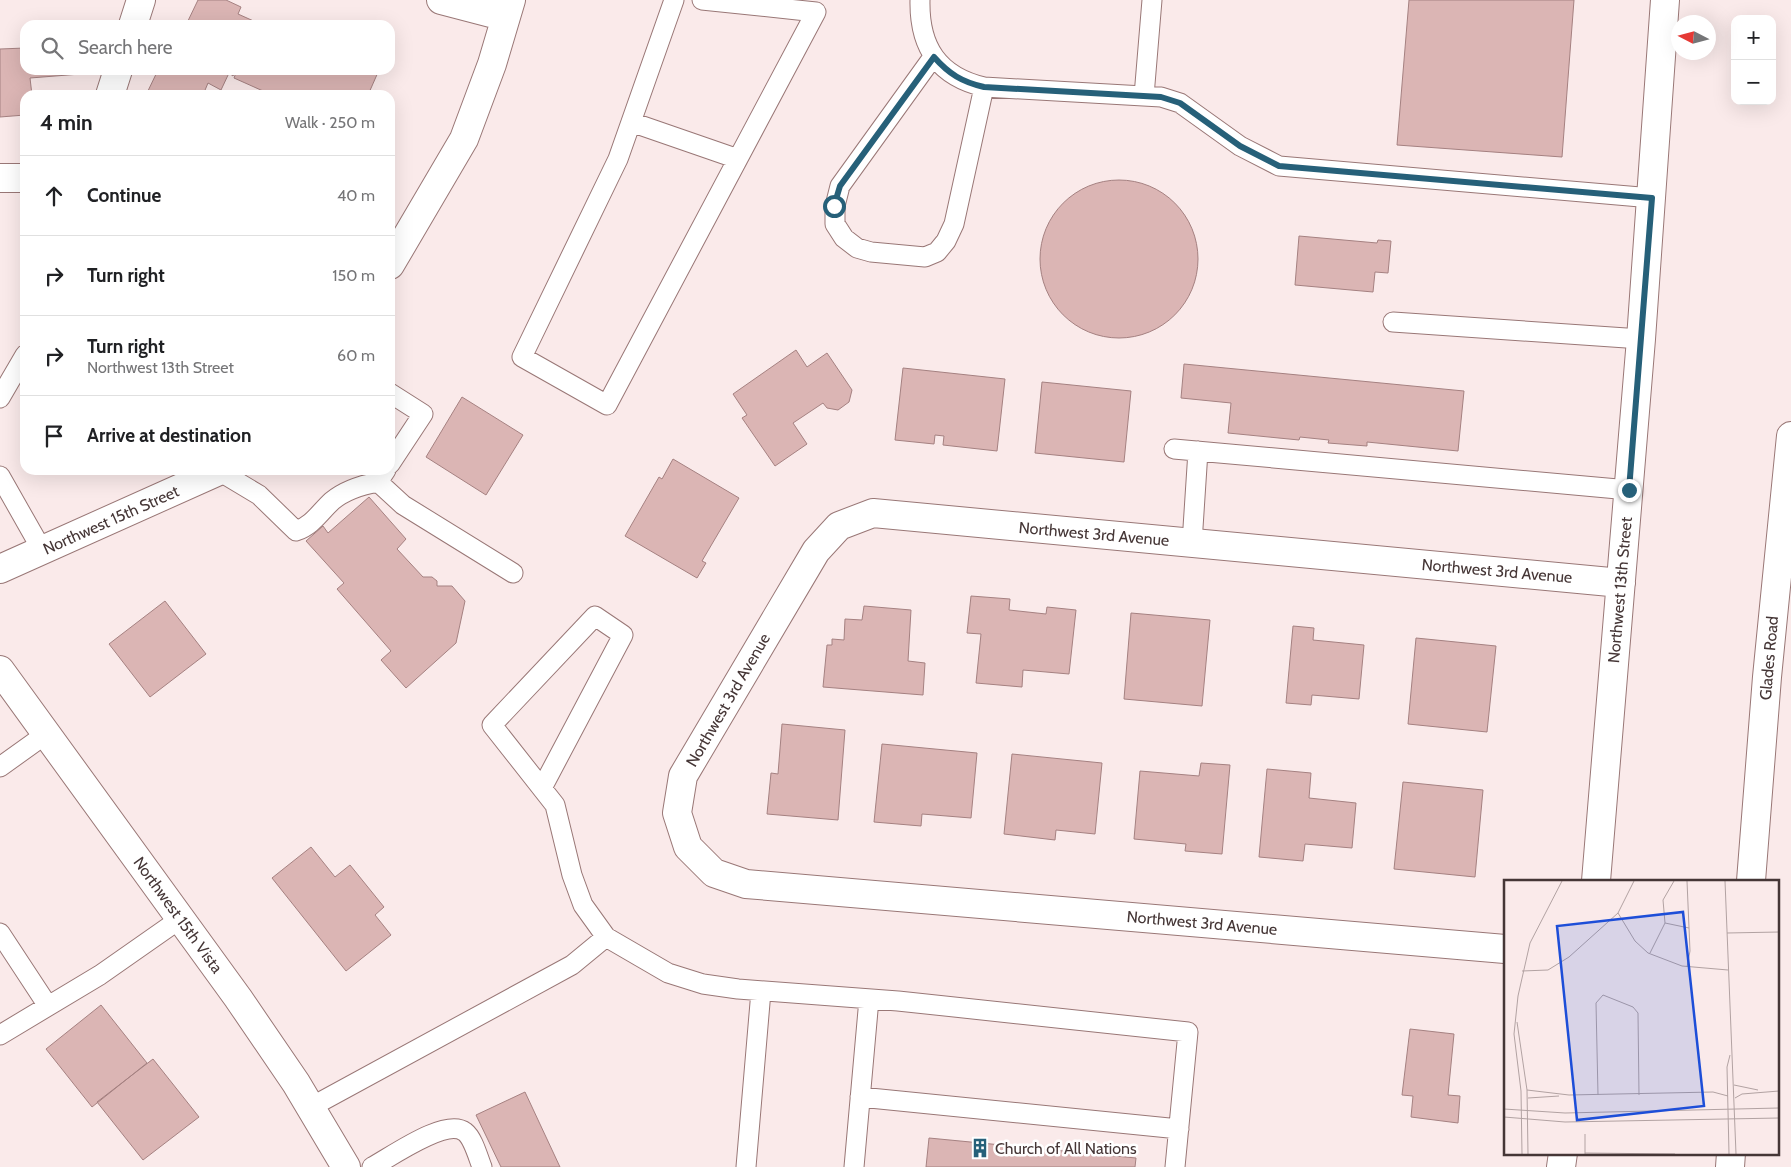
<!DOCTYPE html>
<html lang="en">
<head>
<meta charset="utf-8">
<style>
  :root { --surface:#fff; --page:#f6f6f6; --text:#202124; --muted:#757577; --line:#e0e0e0 }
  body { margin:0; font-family:Cabin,sans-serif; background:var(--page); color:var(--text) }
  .controls { position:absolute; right:15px; top:15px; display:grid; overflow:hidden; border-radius:10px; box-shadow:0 5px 20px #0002 }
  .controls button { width:45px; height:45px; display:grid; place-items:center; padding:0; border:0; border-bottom:1px solid var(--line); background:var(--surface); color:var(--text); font:25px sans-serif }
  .compass { position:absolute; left:1671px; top:15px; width:45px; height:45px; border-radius:50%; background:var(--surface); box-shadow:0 5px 20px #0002; rotate:276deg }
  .stop { position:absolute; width:15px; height:15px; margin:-11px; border:4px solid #266079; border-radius:50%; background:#fff }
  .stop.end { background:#266079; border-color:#fff; box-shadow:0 1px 5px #0008 }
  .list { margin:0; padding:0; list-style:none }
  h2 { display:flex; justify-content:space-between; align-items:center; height:65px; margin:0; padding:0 20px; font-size:21px }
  h2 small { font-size:16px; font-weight:400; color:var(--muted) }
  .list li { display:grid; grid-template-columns:32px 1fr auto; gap:15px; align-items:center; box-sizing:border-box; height:80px; padding:0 20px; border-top:1px solid var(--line) }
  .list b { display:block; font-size:19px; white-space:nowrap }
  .list p { margin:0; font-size:16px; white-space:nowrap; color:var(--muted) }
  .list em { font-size:16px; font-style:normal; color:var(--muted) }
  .icon { flex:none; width:28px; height:28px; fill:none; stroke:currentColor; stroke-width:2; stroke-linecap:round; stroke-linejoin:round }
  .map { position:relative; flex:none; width:1791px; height:1167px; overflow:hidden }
  .search { position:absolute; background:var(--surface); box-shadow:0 5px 20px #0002; left:20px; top:20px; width:375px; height:55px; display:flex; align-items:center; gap:12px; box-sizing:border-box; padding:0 18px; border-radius:15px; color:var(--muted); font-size:19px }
  .panel { position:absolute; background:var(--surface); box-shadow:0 5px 20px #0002; left:20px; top:90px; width:375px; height:385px; border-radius:15px }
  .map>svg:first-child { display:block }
</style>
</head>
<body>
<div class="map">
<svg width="1791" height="1167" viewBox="0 0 1791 1167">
  <rect width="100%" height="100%" fill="#faeaea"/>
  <path fill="#dbb5b4" stroke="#a58181" d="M198,0h28l15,7 -3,7 20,9 -1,2h-71z
    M1409,0h165l-12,157 -165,-12z
    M89,21v4h-58z
    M25,48v22h68v3l-63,5 2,17h-7v20l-25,2v-68z
    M158,70h78l-3,6 -4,-3 -8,17 -13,-7 -5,12h-57z
    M237,70h142l-11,25h-96l-38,-17z
    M1040 259a79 79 0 1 1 158 0a79 79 0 1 1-158 0Z
    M1299,236l78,7 1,-3 13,1 -3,32 -13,-1 -2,20 -78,-7z
    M796,350l11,17 20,-14 25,37 -3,12 -11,8 -11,-2 -4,-5 -30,20 14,21 -32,22 -33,-48 5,-3 -14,-21z
    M1184,364l280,27 -6,60 -91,-9v4l-39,-3 1,-3 -29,-3 -1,3 -71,-7 3,-30 -50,-5z
    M903,368l102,11 -8,72 -54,-6 1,-9 -9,-1 -1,9 -39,-4z
    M1042,382l89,9 -7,71 -89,-9z
    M462,397l61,38 -37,60 -60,-38z
    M673,459l66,39 -37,63 4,2 -9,15 -72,-42 34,-59 3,2z
    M369,497l37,42 -9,10 26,28h9l5,4v5h15l13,15 -9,42 -50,45 -25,-28 10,-9 -54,-62 7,-6 -38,-42 17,-15 5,7z
    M971,596l39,3 -1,11 37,4 1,-7 29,3 -7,64 -46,-4 -1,17 -46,-4 5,-49 -14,-1z
    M165,601l41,53 -56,43 -41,-53z
    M864,606l47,4 -3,51 17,2 -2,32 -100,-8 4,-42h5v-6l12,1 1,-21 17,1z
    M1131,613l79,7 -8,86 -78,-7z
    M1293,626l21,2 -1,12 51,5 -5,54 -47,-4 -1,10 -25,-2z
    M1416,638l80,8 -9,86 -79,-8z
    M782,724l63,6 -7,90 -71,-6 4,-41 7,1z
    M882,744l95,9 -6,65 -49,-4 -1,12 -47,-4z
    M1012,754l90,9 -7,71 -39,-4 -1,10 -51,-6z
    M1201,763l29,2 -8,89 -37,-3 1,-7 -52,-5 6,-68 59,5z
    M1267,769l44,4 -2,25 47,5 -4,45 -47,-4 -2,17 -44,-4z
    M1403,782l80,8 -8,87 -81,-8z
    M311,847l24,30 15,-12 34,42 -9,8 16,20 -45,36 -74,-93z
    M101,1005l46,58 -55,44 -46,-58z
    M1410,1029l44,5 -6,61 12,1 -2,27 -47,-6 2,-21 -11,-1z
    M153,1059l46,58 -56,43 -46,-58z
    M525,1092l35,75h-59l-25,-52z
    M929,1138l207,20 -1,9h-209z"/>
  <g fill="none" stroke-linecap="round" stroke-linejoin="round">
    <defs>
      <path id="service" d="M674,0l-56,159 -96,198 85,48 209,-393 -114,-12
        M920,0c-1,47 18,76 64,87l177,10 19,6 60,43 39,20 373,32
        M933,57l-93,129 -5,20v18l9,14 13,10 14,4 54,5 12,-5 9,-11 8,-17 30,-137
        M1144,96l8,-96
        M631,122l107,37
        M1393,322l248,17
        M390,393l33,21 -33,50
        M0,398l25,-43
        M1174,449l455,41
        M386,470l-8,12 25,23 110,68
        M219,471l40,24 37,36c16,-5 24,-19 36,-30 12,-10 30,-16 46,-19
        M0,476l42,74
        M1192,543l6,-92
        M0,767l46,-33
        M542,788l81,-153 -28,-19 -103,109 63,80 17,70 11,30 23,32 62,36 35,11 35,5 160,12 290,31 -13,135
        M0,933l48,73
        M0,1035l100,-60 80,-56
        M860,1097l319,32
        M311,1107l261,-142 34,-28
        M372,1167c19,-10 74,-50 93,-35 8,6 13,25 17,35
        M746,1167l15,-176
        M854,1167l15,-168"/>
      <path id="minor" d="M441,0l65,17
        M133,25l8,-25
        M110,95l8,-25
        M0,178h25
        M390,265l74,-126 28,-75 19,-64
        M0,569l221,-99
        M0,670l238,328 58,85 50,84
        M1596,881l45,-542 24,-339
        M1505,949l-759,-65 -32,-11 -26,-26 -11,-34 6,-37 133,-225 23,-25 34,-13 748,70
        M1561,1167l2,-14"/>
      <path id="primary" d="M1751,881l16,-204 24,-241
        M1730,1167l1,-14"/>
    </defs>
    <use href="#service" stroke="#997776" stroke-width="21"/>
    <use href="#minor" stroke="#997776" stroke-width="30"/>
    <use href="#primary" stroke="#997776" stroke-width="30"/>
    <use href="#service" stroke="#fff" stroke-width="19"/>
    <use href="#minor" stroke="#fff" stroke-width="28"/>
    <use href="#primary" stroke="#fff" stroke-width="28"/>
  </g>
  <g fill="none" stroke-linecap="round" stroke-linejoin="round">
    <path stroke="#266079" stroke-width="6" d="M834,206l6,-20 94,-129c15,17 28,25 50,30l177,10 19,6 60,43 39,20 373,32 -23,292"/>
  </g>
  <defs>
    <symbol id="building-bare" viewBox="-9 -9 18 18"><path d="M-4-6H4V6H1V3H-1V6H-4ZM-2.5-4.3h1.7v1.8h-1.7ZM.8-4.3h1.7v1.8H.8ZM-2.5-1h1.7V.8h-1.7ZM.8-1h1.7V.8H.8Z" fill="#266079" stroke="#fff" stroke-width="2.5" paint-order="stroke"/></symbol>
  </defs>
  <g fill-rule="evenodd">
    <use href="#building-bare" x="966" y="1134" width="28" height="28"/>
  </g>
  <g text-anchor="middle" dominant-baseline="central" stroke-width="5" stroke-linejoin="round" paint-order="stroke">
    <g font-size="16" fill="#453636" stroke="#fff">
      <text transform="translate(111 520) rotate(-24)">Northwest 15th Street</text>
      <text transform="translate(1094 534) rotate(5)">Northwest 3rd Avenue</text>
      <text transform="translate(1497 571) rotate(5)">Northwest 3rd Avenue</text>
      <text transform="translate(1620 590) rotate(-85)">Northwest 13th Street</text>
      <text transform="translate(1769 658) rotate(-85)">Glades Road</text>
      <text transform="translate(728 700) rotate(-60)">Northwest 3rd Avenue</text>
      <text transform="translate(178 915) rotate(54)">Northwest 15th Vista</text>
      <text transform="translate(1202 923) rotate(5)">Northwest 3rd Avenue</text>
    </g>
    <g font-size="16" fill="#453636" stroke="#fff" text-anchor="start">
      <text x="995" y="1148">Church of All Nations</text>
    </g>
  </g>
  <g transform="translate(1504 880)">
    <rect width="275" height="275" fill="#faeaea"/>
    <path fill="none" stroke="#b2a2a2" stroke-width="1" d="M183,1l3,70 -3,16M221,1l11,273M114,33l17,28 13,12 34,13 46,4M161,43l24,5M223,53l52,-1M146,73l15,-30 -2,-23 11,-19M18,91l26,-1 21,-13 49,-44 16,-32M13,142l10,68 1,64M230,205l24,5M23,210l42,5 144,-3 15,4M94,215l-2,-92 7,-8 30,12 5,6 1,82M24,218l31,-2M231,218l7,-4 37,-3M0,229l61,4 214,-5M0,237l61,5 214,-4M81,254v20M81,273l90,1M18,274l-1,-63 -7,-57 4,-38 12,-53 32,-62M225,274l-2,-87 3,-12"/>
    <path fill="#1d4ed8" fill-opacity="0.15" stroke="#1d4ed8" stroke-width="2.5" d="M179,32l21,194 -127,14 -20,-194z"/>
    <rect width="275" height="275" fill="none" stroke="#453636" stroke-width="2.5"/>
  </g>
</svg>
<div class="controls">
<button>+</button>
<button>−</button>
</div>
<svg class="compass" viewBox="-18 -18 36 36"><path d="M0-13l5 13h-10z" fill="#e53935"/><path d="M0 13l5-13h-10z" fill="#757577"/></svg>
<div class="stop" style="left:834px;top:206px"></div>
<div class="stop end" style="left:1629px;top:490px"></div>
<div class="search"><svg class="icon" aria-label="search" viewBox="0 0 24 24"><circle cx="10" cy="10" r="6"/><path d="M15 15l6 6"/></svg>Search here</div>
<section class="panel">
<h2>4 min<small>Walk · 250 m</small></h2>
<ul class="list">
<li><svg class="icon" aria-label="ahead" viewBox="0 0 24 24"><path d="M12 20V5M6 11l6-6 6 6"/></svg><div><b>Continue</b></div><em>40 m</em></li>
<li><svg class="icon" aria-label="right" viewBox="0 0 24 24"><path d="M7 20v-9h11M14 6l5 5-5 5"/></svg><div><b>Turn right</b></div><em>150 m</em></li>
<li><svg class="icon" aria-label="right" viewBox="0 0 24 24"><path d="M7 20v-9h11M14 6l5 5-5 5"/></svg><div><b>Turn right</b><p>Northwest 13th Street</p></div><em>60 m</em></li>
<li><svg class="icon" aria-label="arrive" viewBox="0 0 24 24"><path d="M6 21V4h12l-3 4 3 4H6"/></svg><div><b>Arrive at destination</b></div></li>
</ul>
</section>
</div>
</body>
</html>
